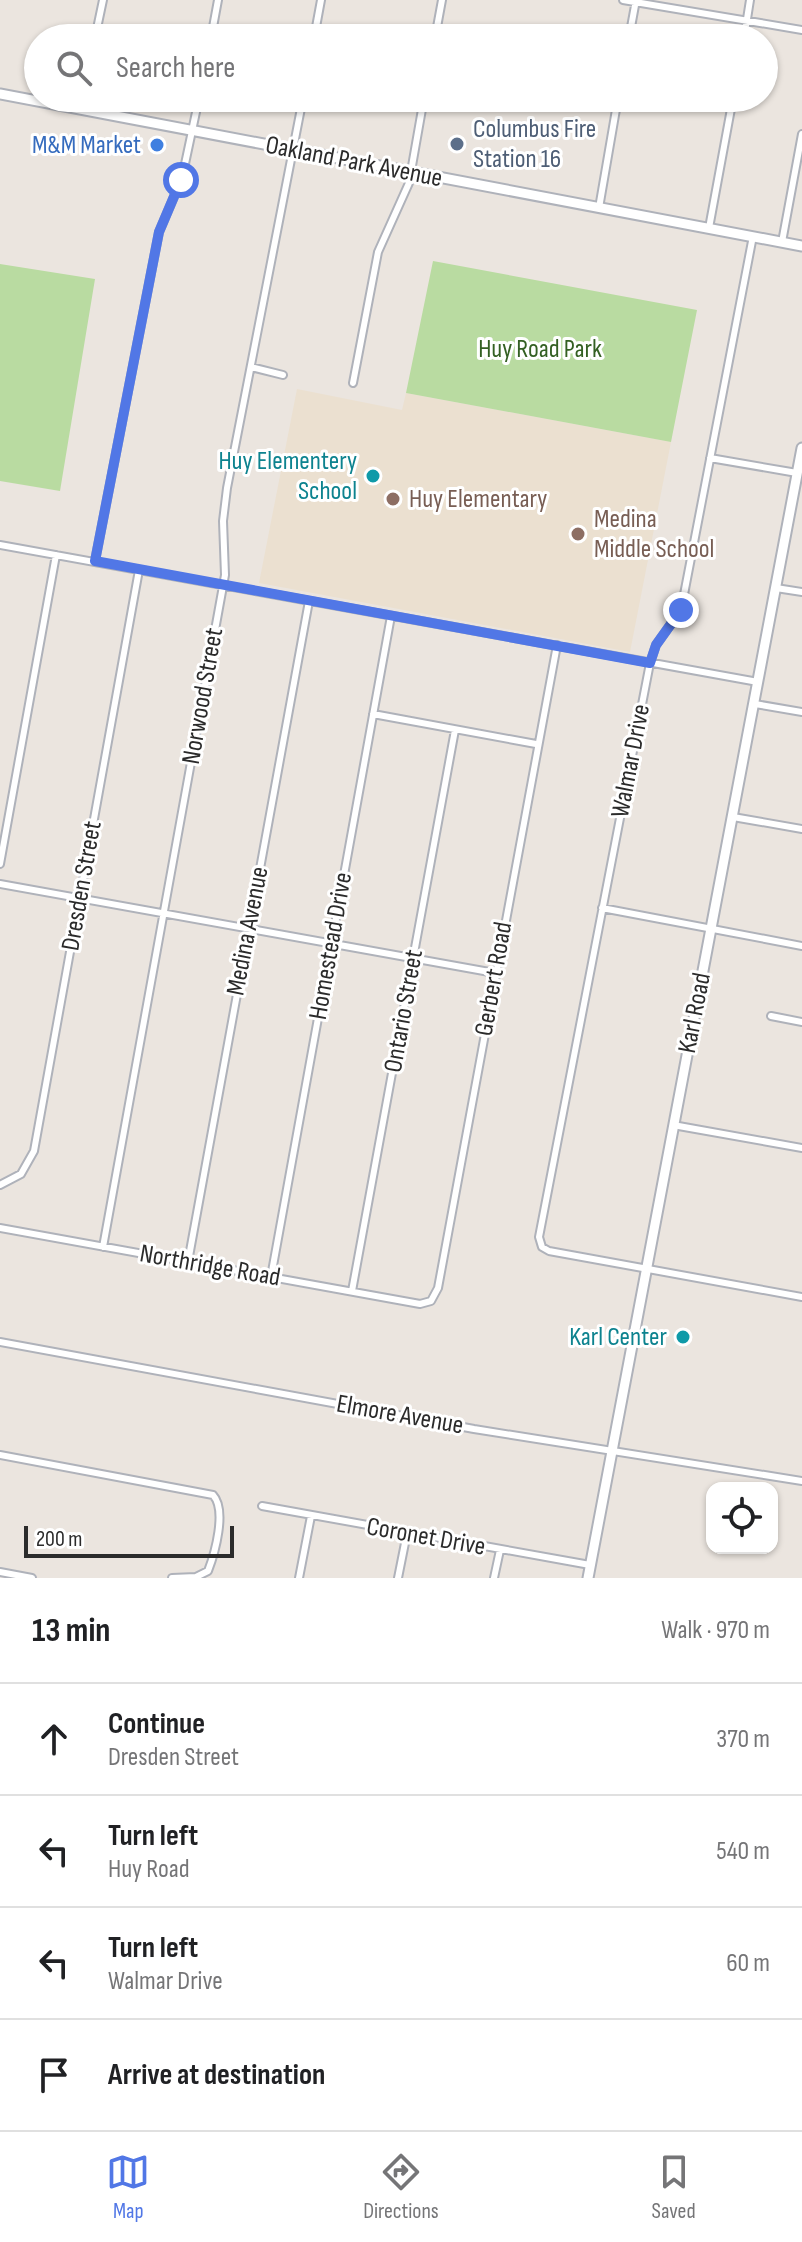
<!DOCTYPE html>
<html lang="en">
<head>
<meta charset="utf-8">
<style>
  :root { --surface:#fff; --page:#f6f6f6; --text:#202124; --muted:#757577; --line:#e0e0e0; --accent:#5177e6 }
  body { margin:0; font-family:"Sofia Sans Condensed",sans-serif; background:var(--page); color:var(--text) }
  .controls { position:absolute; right:24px; bottom:24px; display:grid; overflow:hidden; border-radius:16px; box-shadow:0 2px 6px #0004 }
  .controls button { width:72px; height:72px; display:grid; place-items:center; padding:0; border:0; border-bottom:2px solid var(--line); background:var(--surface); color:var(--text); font:40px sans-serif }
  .scale { position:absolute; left:24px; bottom:20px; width:210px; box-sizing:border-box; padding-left:8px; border:4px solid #2b2b2b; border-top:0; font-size:22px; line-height:28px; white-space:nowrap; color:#2b2b2b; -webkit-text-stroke:6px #fff; paint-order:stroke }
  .stop { position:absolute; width:24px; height:24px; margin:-18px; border:6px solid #5177e6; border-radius:50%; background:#fff }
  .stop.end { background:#5177e6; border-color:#fff; box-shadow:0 2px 8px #0008 }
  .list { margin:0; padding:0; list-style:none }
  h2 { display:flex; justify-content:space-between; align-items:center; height:104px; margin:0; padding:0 32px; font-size:34px }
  h2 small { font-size:26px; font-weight:400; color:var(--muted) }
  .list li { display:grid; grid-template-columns:52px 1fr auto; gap:24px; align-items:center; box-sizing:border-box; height:112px; padding:0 32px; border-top:2px solid var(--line) }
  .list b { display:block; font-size:30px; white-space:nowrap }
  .list p { margin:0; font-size:26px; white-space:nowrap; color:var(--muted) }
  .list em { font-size:26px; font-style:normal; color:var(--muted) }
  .icon { flex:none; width:44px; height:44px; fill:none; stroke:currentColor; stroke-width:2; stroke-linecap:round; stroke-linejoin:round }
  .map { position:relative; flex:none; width:802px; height:1578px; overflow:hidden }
  .search { position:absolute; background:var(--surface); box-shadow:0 2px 6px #0004; left:24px; right:24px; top:24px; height:88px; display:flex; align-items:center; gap:20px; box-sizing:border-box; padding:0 28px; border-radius:44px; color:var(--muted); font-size:30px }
  .sheet { height:552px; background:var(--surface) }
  nav { display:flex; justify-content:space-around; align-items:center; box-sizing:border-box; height:112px; border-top:2px solid var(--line); background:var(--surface); font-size:22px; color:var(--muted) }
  nav a { display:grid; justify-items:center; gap:4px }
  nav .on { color:var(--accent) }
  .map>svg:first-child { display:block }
</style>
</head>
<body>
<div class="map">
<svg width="802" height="1578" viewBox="0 0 802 1578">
  <rect width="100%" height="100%" fill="#ebe5df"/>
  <path fill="#ebe0d0" d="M297,389l105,21 4,-17 265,49 -41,210 -371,-69z"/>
  <path fill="#b9dba1" d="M433,261l264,49 -26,132 -265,-49z
    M0,264l95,15 -35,212 -60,-10z"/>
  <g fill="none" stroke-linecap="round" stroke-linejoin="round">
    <defs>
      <path id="minor" d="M623,0l179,30
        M95,38l8,-38
        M211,38l7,-38
        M314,38l7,-38
        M435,38l7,-38
        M629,38l7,-38
        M744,38l6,-38
        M599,208l19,-110
        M709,228l24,-130
        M753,236l-72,374 -25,35 -6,18 -111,574 3,10 7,4 253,46
        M782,242l20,-108
        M251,367l32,8
        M353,383l25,-131 31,-69 15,-85
        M710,458l87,15
        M0,545l758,137
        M95,561l64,-329 23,-54 17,-80
        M776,588l26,4
        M755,704l47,8
        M373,714l163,30
        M733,817l69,12
        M0,864l56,-309
        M0,884l495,89
        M602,908l200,38
        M771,1016l31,6
        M673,1125l129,23
        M0,1185l21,-11 13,-23 105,-581
        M0,1228l420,76 11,-3 7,-13 119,-643
        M103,1247l122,-672 -2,-54 4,-33 76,-390
        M188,1262l121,-661
        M271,1277l120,-661
        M352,1291l103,-561
        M0,1342l474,87 328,52
        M0,1455l213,40c14,15 2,58 -5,76l-12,6 -24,1
        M262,1506l328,59
        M0,1572l32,6
        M299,1578l12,-62
        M398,1578l9,-45
        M494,1578l6,-28"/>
      <path id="secondary" d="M0,94l802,152
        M588,1578l214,-1130"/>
    </defs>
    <use href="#minor" stroke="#afb2ba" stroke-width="10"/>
    <use href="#secondary" stroke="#afb2ba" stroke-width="13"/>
    <use href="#minor" stroke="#fff" stroke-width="6"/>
    <use href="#secondary" stroke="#fff" stroke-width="9"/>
  </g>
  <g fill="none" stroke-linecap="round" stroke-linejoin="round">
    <path stroke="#5177e6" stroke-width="10" d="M181,180l-22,52 -64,329 555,102 6,-18 25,-35"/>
  </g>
  <circle fill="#5c6f8a" stroke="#fff" stroke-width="3" cx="457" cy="144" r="8"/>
  <circle fill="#3f7fe0" stroke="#fff" stroke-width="3" cx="157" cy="145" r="8"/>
  <g fill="#0f9aa8" stroke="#fff" stroke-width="3">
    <circle cx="373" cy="476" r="8"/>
    <circle cx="683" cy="1337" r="8"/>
  </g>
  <g fill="#8d6e63" stroke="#fff" stroke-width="3">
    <circle cx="393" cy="499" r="8"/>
    <circle cx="578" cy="534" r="8"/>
  </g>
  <g text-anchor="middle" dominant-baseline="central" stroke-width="6" stroke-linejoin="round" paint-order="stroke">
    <g font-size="26" fill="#4e5e75" stroke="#fff" text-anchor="start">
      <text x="473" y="129">Columbus Fire<tspan x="473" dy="30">Station 16</tspan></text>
    </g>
    <g font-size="26" fill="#366cbe" stroke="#fff" text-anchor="end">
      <text x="141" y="145">M&amp;M Market</text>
    </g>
    <g font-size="26" fill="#2b2b2b" stroke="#fff">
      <text transform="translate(354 162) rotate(11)">Oakland Park Avenue</text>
      <text transform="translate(203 696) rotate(-80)">Norwood Street</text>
      <text transform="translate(631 761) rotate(-79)">Walmar Drive</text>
      <text transform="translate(82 886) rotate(-80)">Dresden Street</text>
      <text transform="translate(248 931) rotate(-79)">Medina Avenue</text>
      <text transform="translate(331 946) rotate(-80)">Homestead Drive</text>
      <text transform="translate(494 979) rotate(-80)">Gerbert Road</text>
      <text transform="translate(404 1011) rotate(-80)">Ontario Street</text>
      <text transform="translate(695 1013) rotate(-79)">Karl Road</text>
      <text transform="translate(210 1266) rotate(10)">Northridge Road</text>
      <text transform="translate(400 1415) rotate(10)">Elmore Avenue</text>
      <text transform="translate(426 1537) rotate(10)">Coronet Drive</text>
    </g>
    <g font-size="26" fill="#346023" stroke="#fff">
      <text x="540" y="349">Huy Road Park</text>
    </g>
    <g font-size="26" fill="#0d838f" stroke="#fff" text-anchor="end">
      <text x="357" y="461">Huy Elementery<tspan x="357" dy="30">School</tspan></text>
      <text x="667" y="1337">Karl Center</text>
    </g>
    <g font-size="26" fill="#785e54" stroke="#fff" text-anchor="start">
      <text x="409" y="499">Huy Elementary</text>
      <text x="594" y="519">Medina<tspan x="594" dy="30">Middle School</tspan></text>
    </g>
  </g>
</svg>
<div class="controls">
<button><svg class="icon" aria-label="locate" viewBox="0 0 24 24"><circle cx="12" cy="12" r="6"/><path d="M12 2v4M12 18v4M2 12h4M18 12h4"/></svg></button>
</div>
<div class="scale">200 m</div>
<div class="stop" style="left:181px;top:180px"></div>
<div class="stop end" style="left:681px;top:610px"></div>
<div class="search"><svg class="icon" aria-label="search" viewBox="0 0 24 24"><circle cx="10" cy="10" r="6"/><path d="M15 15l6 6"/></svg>Search here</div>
</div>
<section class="sheet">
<h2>13 min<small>Walk · 970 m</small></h2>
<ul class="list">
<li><svg class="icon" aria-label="ahead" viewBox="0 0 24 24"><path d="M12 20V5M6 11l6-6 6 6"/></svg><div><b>Continue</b><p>Dresden Street</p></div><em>370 m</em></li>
<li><svg class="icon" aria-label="left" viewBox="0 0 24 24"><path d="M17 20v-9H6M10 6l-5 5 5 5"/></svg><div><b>Turn left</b><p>Huy Road</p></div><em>540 m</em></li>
<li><svg class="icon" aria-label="left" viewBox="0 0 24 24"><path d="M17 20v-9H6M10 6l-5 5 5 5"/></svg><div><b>Turn left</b><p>Walmar Drive</p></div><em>60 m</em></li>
<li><svg class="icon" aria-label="arrive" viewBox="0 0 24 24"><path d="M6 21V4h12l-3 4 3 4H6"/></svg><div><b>Arrive at destination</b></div></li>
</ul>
</section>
<nav>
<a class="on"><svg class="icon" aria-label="map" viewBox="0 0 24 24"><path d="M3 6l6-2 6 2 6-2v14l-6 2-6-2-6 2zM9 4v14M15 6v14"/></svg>Map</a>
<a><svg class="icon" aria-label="directions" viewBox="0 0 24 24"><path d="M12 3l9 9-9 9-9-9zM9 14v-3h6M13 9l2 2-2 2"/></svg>Directions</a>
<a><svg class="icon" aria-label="saved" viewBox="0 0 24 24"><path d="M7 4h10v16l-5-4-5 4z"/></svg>Saved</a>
</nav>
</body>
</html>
